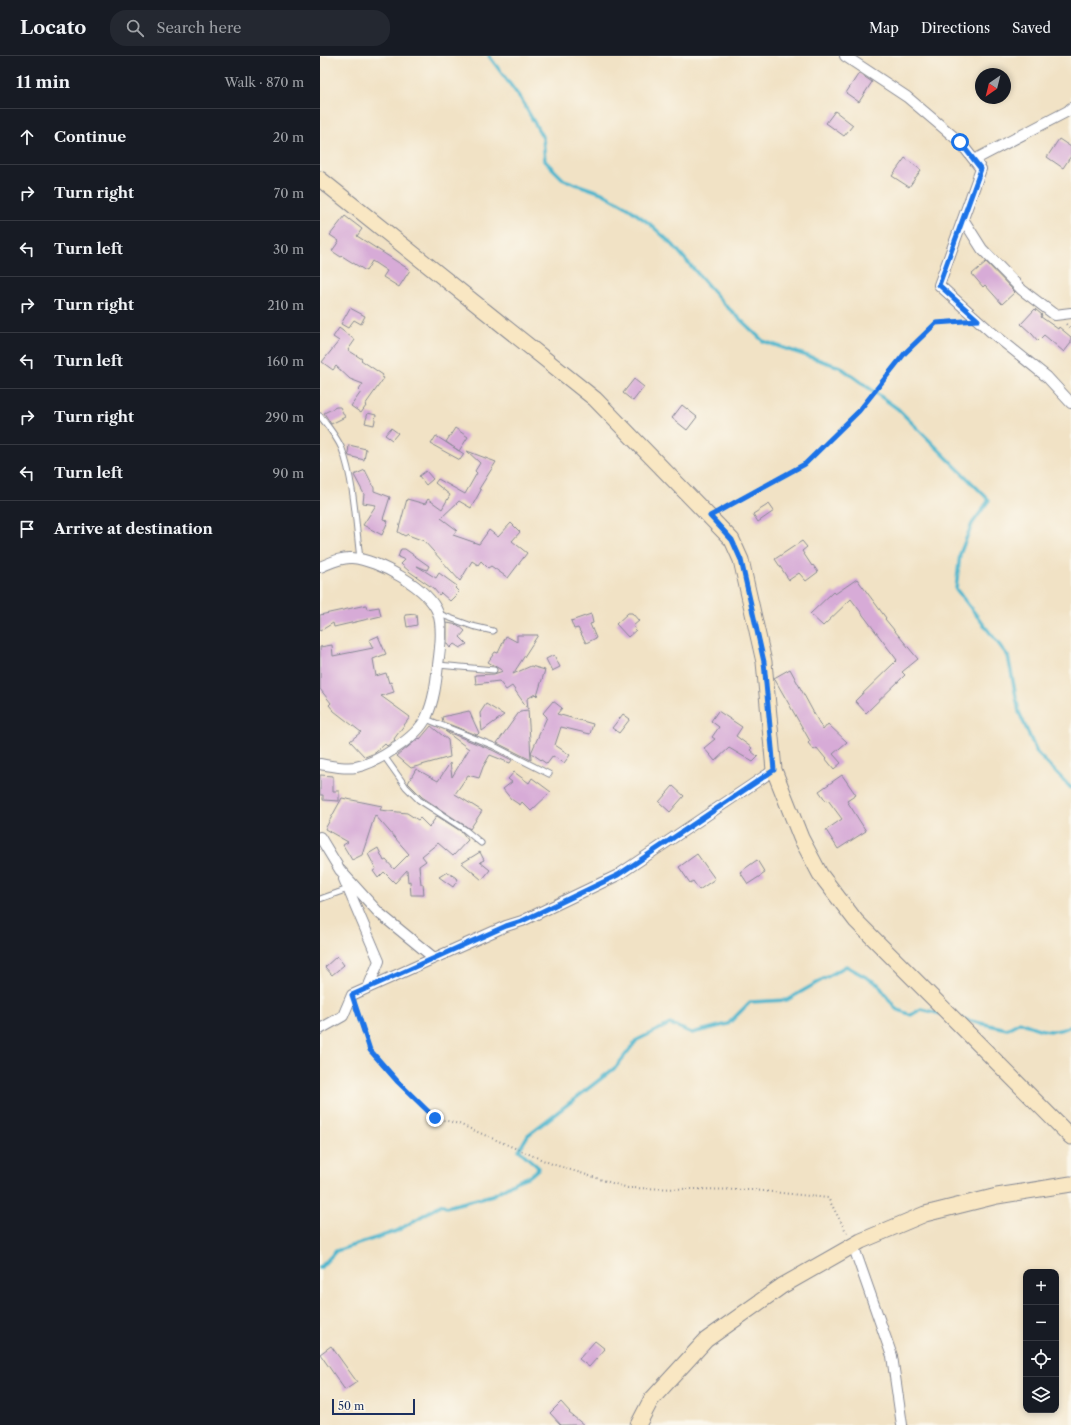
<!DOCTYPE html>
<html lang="en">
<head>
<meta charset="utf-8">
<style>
  :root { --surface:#171b24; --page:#242831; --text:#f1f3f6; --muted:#9ea1a6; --line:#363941 }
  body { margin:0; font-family:"Libre Caslon Text",serif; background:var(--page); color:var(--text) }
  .controls { position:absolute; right:12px; bottom:12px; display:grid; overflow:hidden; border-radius:8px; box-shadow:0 2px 6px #0003 }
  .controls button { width:36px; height:36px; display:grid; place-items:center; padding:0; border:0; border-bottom:1px solid var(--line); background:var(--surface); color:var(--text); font:20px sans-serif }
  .compass { position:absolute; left:655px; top:12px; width:36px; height:36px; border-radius:50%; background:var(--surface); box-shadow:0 2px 6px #0003; rotate:215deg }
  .scale { position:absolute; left:12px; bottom:10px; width:83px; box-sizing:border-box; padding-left:4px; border:2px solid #1b2f5e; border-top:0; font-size:11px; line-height:14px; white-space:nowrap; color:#1b2f5e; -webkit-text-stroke:3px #fbf7ec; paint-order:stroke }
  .stop { position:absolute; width:12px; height:12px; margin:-9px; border:3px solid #1a73e8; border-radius:50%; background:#fff }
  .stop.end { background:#1a73e8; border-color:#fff; box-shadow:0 1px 4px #0008 }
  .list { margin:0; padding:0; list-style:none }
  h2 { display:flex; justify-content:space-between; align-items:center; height:52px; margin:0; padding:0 16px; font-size:17px }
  h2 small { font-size:13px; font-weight:400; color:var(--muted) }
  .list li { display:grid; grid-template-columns:26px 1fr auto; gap:12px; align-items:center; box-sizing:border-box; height:56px; padding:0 16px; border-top:1px solid var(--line) }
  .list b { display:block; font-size:15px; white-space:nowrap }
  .list em { font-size:13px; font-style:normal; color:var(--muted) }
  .icon { flex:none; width:22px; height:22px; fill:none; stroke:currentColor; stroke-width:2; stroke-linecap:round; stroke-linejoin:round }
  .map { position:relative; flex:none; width:751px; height:1369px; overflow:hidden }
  header { display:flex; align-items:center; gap:24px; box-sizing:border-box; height:56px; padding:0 20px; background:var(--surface); border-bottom:1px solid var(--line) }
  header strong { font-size:19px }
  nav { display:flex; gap:22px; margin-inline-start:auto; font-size:14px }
  .search { width:280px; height:36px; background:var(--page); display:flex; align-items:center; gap:10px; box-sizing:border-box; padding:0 14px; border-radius:16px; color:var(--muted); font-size:15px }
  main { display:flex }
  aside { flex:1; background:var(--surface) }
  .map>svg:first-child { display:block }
</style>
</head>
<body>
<header>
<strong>Locato</strong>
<div class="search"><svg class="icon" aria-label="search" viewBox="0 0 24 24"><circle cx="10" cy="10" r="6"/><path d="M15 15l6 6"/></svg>Search here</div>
<nav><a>Map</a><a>Directions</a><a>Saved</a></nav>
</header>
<main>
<aside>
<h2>11 min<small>Walk · 870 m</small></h2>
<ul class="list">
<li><svg class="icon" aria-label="ahead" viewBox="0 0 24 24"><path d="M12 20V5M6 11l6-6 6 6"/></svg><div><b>Continue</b></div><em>20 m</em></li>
<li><svg class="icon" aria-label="right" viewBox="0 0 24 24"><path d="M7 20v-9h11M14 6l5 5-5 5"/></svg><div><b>Turn right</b></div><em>70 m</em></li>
<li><svg class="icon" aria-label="left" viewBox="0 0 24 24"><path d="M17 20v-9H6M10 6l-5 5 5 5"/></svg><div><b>Turn left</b></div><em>30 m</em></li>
<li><svg class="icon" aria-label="right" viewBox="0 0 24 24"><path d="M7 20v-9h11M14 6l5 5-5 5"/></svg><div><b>Turn right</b></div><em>210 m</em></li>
<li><svg class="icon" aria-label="left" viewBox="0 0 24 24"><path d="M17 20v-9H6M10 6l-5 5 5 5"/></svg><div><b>Turn left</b></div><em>160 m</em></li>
<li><svg class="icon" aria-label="right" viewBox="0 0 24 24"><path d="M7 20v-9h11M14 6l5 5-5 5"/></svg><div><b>Turn right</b></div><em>290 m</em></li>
<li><svg class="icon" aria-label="left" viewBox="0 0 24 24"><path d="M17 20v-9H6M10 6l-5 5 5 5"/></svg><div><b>Turn left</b></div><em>90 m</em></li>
<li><svg class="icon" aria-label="arrive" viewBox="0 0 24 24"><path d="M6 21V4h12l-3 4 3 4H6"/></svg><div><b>Arrive at destination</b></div></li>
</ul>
</aside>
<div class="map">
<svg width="751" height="1369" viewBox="0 0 751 1369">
  <rect width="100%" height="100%" fill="#fbf7ec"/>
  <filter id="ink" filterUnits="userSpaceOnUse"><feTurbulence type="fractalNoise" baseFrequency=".025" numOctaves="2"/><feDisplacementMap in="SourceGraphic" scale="8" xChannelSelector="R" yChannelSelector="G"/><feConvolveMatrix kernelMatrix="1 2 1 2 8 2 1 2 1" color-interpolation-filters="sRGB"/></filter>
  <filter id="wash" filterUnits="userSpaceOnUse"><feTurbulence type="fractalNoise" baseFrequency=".012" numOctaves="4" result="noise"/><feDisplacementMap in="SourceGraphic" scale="16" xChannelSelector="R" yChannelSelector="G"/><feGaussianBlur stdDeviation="0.9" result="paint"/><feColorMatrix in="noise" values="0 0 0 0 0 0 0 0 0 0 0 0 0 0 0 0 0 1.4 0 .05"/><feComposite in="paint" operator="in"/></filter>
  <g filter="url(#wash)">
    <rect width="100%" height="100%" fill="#f1e2c5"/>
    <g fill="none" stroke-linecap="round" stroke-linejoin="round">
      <path stroke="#4fb6cd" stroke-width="3.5" d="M169,0l32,43 22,39 2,23 19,19 38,13 25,14 23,17 23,21 49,57 41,39 77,26 58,42 91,91 -17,24 -12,30 -4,35 52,67 11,56 18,41 34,35
        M642,963l45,10 13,-7c17,7 32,14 51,4
        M0,1212l16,-17 61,-20 45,-27 4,3 47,-12 22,-13 15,-6 9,-8 -20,-18 9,-15 88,-68 21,-27 33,-16 22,9 36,-9 22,-22 37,-2 59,-34 32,18 18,25 15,6 10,-6 20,5"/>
    </g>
    <g id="blocks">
      <path fill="#d7abd7" d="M539,17l13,9 -13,20 -13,-9z
        M515,55l18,14 -9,11 -18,-13z
        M739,83l12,8v9l-8,12 -16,-11z
        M585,102l16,12 -12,17 -17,-11z
        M25,160l17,13 -5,7 53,34 -11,17 -16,-10 4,-6 -15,-10 -6,10 -24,-15 -1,1 -9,-6 7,-10 -9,-6z
        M666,206l29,30 -13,12 -17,-19 -2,2 -11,-13z
        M30,252l15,8 -4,8 -7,-4 -6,8 -7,-4z
        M715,253l7,6 -1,2 17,12 1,-2 12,10v6l-7,9 -20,-17 -6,6 -6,-7 -11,-10z
        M19,272l16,12 -7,10 14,9 -1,1 22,15 -1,2 2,1 -19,27 1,1 -5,7 -10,-7 10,-14 -2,-2 4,-6 -13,-5 -14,-13 -3,4 -11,-8 17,-21 -6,-4z
        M314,323l10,8 -11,14 -10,-8z
        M362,349l15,12 -10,13 -15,-12z
        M16,351h4l5,10 -14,7 -7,-11z
        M48,357l8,2 -2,10 -9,-2z
        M71,372l7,5 -6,7 -7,-5z
        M135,372l13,9 -9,14 -13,-9z
        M116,380l28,18 -4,6 -29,-16z
        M29,389l17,4 -2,11 -15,-4 -1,-3z
        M147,395l29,11 -17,27 2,1 -10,18 -12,-7 -18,17 16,12 -4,5 26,9 10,-14 9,7 13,-14 9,9 -8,9 15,12 -19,25 -17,-12 -3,2 -7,-7 -3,4 -6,-4 -12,20 -36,-40 -16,-6v-1l-3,2 -7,-4 9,-33 18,5 3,-5 14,10 8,-14 -15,-12 3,-4 27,15 12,-21 -2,-2 5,-8z
        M45,414l9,18v3l16,6 -7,22 5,2 -6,14 -19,-10 13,-20 -13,-2 1,-9 -10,-19z
        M106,415l7,8 -7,6 -7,-9z
        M449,448l5,7 -16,11 -5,-8z
        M482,485l5,6 -5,4 10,15 1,-1 5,7 -12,9 -7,-8 -10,7 -14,-21z
        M81,493h4l24,17 -2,4 -10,-4 19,12 3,-5 18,13 -2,2 4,4 -9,9 -9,-8 -2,2 -6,-7 -23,-16 -9,-8 4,-4 -7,-3z
        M537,523l29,39 -1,1 33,40 -16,13 3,3 -39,38 -11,-12 42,-41 -46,-61 -28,27 -13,-12 23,-22 2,2z
        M46,549l1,4 12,-2 2,9 -47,11 -1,-4 -13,8v-16z
        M308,557h4l7,8 -6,5 3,4 -8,7 -12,-13z
        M96,558l1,11 -10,2 -2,-12z
        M271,558l2,9 -3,1 6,14 -10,5 -8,-15 -4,1 -3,-8z
        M127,567l11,2 7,6 -5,6 7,7 -7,4 -6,-4 -4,4 -3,-4z
        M197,579h21l-25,39 18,-8 14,4 -8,26 -2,-2 -8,5 1,10 -16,-23 -6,4 -7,-9 -23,3 -1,-9 19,-1 9,-3 -15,-9 7,-10 3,1 8,-17 11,6z
        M58,580l8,18 -13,5 3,17 10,-3 3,10 2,-1 3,10 -13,4 29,21 -16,22 1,1 -8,6 -2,-2 -10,9 -10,4 -15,-16 11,-9 -27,-21 -5,-6 2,-2 -11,-14v-42l12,-2 1,11 40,-8 -4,-8z
        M234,599l6,12 -8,4 -6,-12z
        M470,613l33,61 5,-6 19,18 -14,12 8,9 -7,6 -17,-21 -3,2 -6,-7 2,-2 -36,-63z
        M233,645l9,7 -5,6 36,10 -3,10 -29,-7 -6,18 15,10 -6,8 -11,-7 -6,8 -16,-11 16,-36 -4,-4z
        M166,648l18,11 -22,16 -2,-18z
        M208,654l2,30 1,20 -34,-17 23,-32z
        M149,655l10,22 -2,2 -34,-13 -1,-5z
        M398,655l24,16 -6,9 16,12 -2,2 8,7 -5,5 -24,-14 -14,13 -11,-13 11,-9 -3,-2 7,-10 -8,-6z
        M303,658l7,5 -11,14 -7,-5z
        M111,670l17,14 2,17 -39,11 -14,-12 22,-18 1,1z
        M125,675l47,19 20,10 -2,3 -20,-8 -7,12 -4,11 -11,-3 -13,19 27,17 -12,18 -48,-32 -14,-14 8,-14 22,12 12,-18 2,14 17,-28z
        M194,716l15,11 3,-5 19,14 -20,19 -9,-9 -2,3 -9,-6 -8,-10 9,-7 -4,-3z
        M0,719l13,1v15h6v10l-16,-1v-5h-3z
        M522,719l14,20 -9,6 19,30 -28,18 -12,-19 16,-11 -14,-19 -2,1 -7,-10z
        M353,730l11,10 -14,16 -11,-10z
        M22,742l40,8 -2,4 27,3 11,7 2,-2 9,9 8,-11 25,16 6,8 -15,16 -15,-13 -16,13 4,5 -7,5 2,18h2l1,11h-13l-1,-14 -2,1 -1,-12 -12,13 -11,-11 -6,6 -5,-7 3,-2 -8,-15 10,-6 6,13 2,-1 8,9 15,-15 -34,-39 -13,40 -10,5 -9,-15 5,-3 -23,-13z
        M160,796l4,8 -4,2 10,8 -8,10 -20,-17z
        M377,798l18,25 -16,11 -6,-9 -3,2 -11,-16z
        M437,804l8,13 -17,11 -8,-12z
        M127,816l11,7 -5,8 -14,-10z
        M17,900l7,9 -12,10 -7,-8z
        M275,1285l10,8 -16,18 -10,-8z
        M11,1290l26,36 -12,8 -25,-36z
        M241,1346l9,10 -1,1 15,12h-23l-11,-12z"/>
    </g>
  </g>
  <g filter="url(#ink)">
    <use href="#blocks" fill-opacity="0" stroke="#868892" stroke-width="1"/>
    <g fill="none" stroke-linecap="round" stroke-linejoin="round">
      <defs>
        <path id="lane" d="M0,360c8,10 17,21 22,33 12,31 14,77 18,110
          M119,558l33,12 21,5
          M118,609l56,5
          M106,663l68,27 55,28
          M64,700l22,31 13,13 45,29 17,14
          M0,843l28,-10"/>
        <path id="street" d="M525,0l62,41 53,45 21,27 -42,116 51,46 57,46 24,26
          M654,104l94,-49 3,-3
          M643,163l19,30 40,41 33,25 16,-2
          M0,511c10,-4 21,-10 32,-9 26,2 77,30 86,55 5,15 2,37 0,52 -2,18 -4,36 -12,53 -9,19 -49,45 -70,49 -12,2 -24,-1 -36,-3
          M0,781l20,33 39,43 55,45
          M24,823l35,82 -11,27
          M0,973l23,-13 9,-21 154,-69 16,-5 96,-46 156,-105
          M533,1189l39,111 10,69"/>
        <path id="secondary" d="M0,123l275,220 137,141 9,20 23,102 10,108 27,68 19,36 36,47 86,86 129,130
          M318,1369l13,-25 55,-60 76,-54 79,-45 64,-27 72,-18 74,-12"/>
      </defs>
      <use href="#lane" stroke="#868892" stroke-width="7"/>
      <use href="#street" stroke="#868892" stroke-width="12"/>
      <use href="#secondary" stroke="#868892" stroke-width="17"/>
      <path stroke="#868892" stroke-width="2" stroke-dasharray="1 3" stroke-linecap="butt" d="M746,268l5,5
        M399,454l86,-46 54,-53 46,-58 31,-30 27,-2
        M37,955l13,39 28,32 37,36 24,6 93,40 76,24 126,2 74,8 20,37"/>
      <use href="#lane" stroke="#fff" stroke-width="5"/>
      <use href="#street" stroke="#fff" stroke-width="10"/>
      <use href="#secondary" stroke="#f9e7c3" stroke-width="15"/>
    </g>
  </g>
  <g fill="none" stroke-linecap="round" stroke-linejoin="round" filter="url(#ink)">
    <path stroke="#1a73e8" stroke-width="5" d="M115,1062l-37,-36 -28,-32 -18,-55 154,-69 16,-5 96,-46 156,-105 -10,-108 -23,-102 -9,-20 -22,-24 95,-52 54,-53 46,-58 31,-30 42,-3 -39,-35 42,-116 -21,-27"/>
  </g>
</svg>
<div class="controls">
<button>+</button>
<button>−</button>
<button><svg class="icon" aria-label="locate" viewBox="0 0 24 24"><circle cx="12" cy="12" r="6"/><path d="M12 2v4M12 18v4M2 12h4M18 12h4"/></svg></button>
<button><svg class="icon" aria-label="layers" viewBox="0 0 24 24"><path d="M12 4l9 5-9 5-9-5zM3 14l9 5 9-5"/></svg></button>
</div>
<svg class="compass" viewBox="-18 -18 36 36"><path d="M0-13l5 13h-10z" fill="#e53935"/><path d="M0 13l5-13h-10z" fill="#9ea1a6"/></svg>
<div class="scale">50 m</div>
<div class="stop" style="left:640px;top:86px"></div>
<div class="stop end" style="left:115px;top:1062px"></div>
</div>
</main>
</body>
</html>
